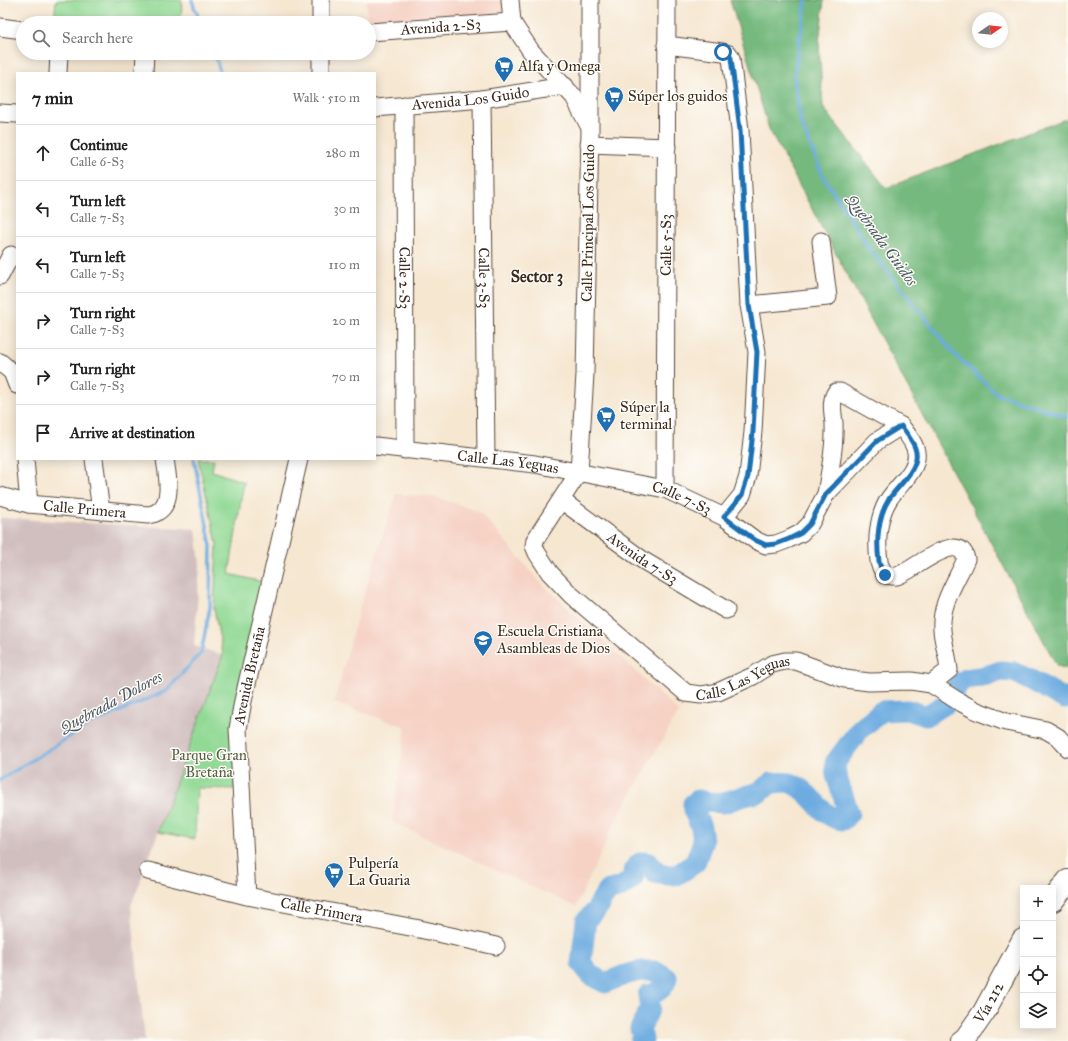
<!DOCTYPE html>
<html lang="en">
<head>
<meta charset="utf-8">
<style>
  :root { --surface:#fff; --page:#f6f6f6; --text:#222; --muted:#767676; --line:#e0e0e0 }
  body { margin:0; font-family:"IM FELL Great Primer",serif; background:var(--page); color:var(--text) }
  .controls { position:absolute; right:12px; bottom:12px; display:grid; overflow:hidden; border-radius:0px; box-shadow:0 2px 10px #0003 }
  .controls button { width:36px; height:36px; display:grid; place-items:center; padding:0; border:0; border-bottom:1px solid var(--line); background:var(--surface); color:var(--text); font:20px sans-serif }
  .compass { position:absolute; left:972px; top:12px; width:36px; height:36px; border-radius:50%; background:var(--surface); box-shadow:0 2px 10px #0003; rotate:76deg }
  .stop { position:absolute; width:12px; height:12px; margin:-9px; border:3px solid #1f6fb2; border-radius:50%; background:#fff }
  .stop.end { background:#1f6fb2; border-color:#fff; box-shadow:0 1px 4px #0008 }
  .list { margin:0; padding:0; list-style:none }
  h2 { display:flex; justify-content:space-between; align-items:center; height:52px; margin:0; padding:0 16px; font-size:17px }
  h2 small { font-size:13px; font-weight:400; color:var(--muted) }
  .list li { display:grid; grid-template-columns:26px 1fr auto; gap:12px; align-items:center; box-sizing:border-box; height:56px; padding:0 16px; border-top:1px solid var(--line) }
  .list b { display:block; font-size:15px; white-space:nowrap }
  .list p { margin:0; font-size:13px; white-space:nowrap; color:var(--muted) }
  .list em { font-size:13px; font-style:normal; color:var(--muted) }
  .icon { flex:none; width:22px; height:22px; fill:none; stroke:currentColor; stroke-width:2; stroke-linecap:round; stroke-linejoin:round }
  .map { position:relative; flex:none; width:1068px; height:1041px; overflow:hidden }
  .search { position:absolute; background:var(--surface); box-shadow:0 2px 10px #0003; left:16px; top:16px; width:360px; height:44px; display:flex; align-items:center; gap:10px; box-sizing:border-box; padding:0 14px; border-radius:22px; color:var(--muted); font-size:15px }
  .panel { position:absolute; background:var(--surface); box-shadow:0 2px 10px #0003; left:16px; top:72px; width:360px; height:388px; border-radius:0px }
  .map>svg:first-child { display:block }
</style>
</head>
<body>
<div class="map">
<svg width="1068" height="1041" viewBox="0 0 1068 1041">
  <rect width="100%" height="100%" fill="#fdfcf7"/>
  <filter id="ink" filterUnits="userSpaceOnUse"><feTurbulence type="fractalNoise" baseFrequency=".025" numOctaves="2"/><feDisplacementMap in="SourceGraphic" scale="8" xChannelSelector="R" yChannelSelector="G"/><feConvolveMatrix kernelMatrix="1 2 1 2 8 2 1 2 1" color-interpolation-filters="sRGB"/></filter>
  <filter id="wash" filterUnits="userSpaceOnUse"><feTurbulence type="fractalNoise" baseFrequency=".012" numOctaves="4" result="noise"/><feDisplacementMap in="SourceGraphic" scale="16" xChannelSelector="R" yChannelSelector="G"/><feGaussianBlur stdDeviation="0.9" result="paint"/><feColorMatrix in="noise" values="0 0 0 0 0 0 0 0 0 0 0 0 0 0 0 0 0 1.4 0 .05"/><feComposite in="paint" operator="in"/></filter>
  <g filter="url(#wash)">
    <rect width="100%" height="100%" fill="#f6e7d1"/>
    <path fill="#f6d2c5" d="M367,0h138v18l-136,9v-4h-2z
      M396,494l40,3 44,15 59,69 139,130 5,-6 -65,111 -42,91 -184,-85 14,-95 -72,-24 25,-93z"/>
    <path fill="#d1bfbf" d="M0,518l196,11 4,36 -6,81 29,9 -92,251 14,135h-145z"/>
    <path fill="#91d994" stroke="#668259" d="M56,0h126l-1,23h-127z
      M198,459h16l-2,12 32,11 -15,92 34,8 -29,207 -37,-1 -2,51 -37,-7 65,-177 -9,-46 3,-65z"/>
    <path fill="#74b97e" stroke="#58724e" d="M730,0h94l-5,43 4,64 63,81 182,-70v551l-11,-3 -288,-537z"/>
    <g fill="none" stroke-linecap="round" stroke-linejoin="round">
      <path stroke="#6dace0" stroke-width="3.5" d="M192,0l3,10 7,13
        M806,0l-12,76 7,47 22,53 48,75 84,104 42,39 71,23
        M215,53l5,20
        M0,780l93,-58 7,-2 66,-29 35,-38 9,-46 1,-61 -17,-87"/>
      <path stroke="#6dace0" stroke-width="21" d="M640,1041l3,-2 -3,-10 10,-21 -2,-13c9,-1 17,-8 19,-17 -4,-3 -9,-7 -14,-7 -16,-2 -34,6 -48,12l-14,-8 -10,-12 5,-42 11,-12 5,-10 7,-9 13,-3 11,-9 2,-10 5,-5 7,-1 7,6 1,5 10,2h12l18,-12 8,-22 -2,-14 -6,-13 -2,-10 5,-4 10,2 15,1 18,-6 19,-5 11,-9c6,0 17,-2 22,1 20,9 29,35 50,36l6,-7 -13,-38 -1,-12 25,-34 22,-18 26,-1 18,6 21,-13 12,-20 7,-4 20,-3 15,-5 12,1 16,7 36,20 3,-1"/>
    </g>
  </g>
  <g filter="url(#ink)">
    <g fill="none" stroke-linecap="round" stroke-linejoin="round">
      <defs>
        <g id="minor">
          <path d="M321,0v23"/>
          <path d="M510,0l2,22 5,8 14,21 43,46 14,27"/>
          <path id="s1" d="M590,0v130l-5,244 -6,98 -44,68 -1,6 3,7 13,20 21,22 115,98 15,2 17,-3 35,-16 19,-12 13,-3h11l49,18 24,3 42,-1 20,3 27,17 19,10 29,11 40,8 12,7 10,11"/>
          <path d="M0,27l23,3"/>
          <path id="s2" d="M369,32l143,-10"/>
          <path d="M666,45l57,7 6,2 2,4 9,72 9,175 8,47 -4,80 -5,44 -6,19 -18,22"/>
          <path d="M321,53v20"/>
          <path d="M58,73l1,-20"/>
          <path d="M144,73l1,-20"/>
          <path id="s3" d="M482,99l4,358"/>
          <path id="s4" d="M404,105l1,345"/>
          <path id="s5" d="M375,108l107,-9 83,-13"/>
          <path d="M0,113l17,1"/>
          <path d="M589,144l78,3"/>
          <path d="M0,276l11,-21"/>
          <path d="M749,305l79,-8 -7,-56"/>
          <path d="M0,362l12,10 5,13"/>
          <path id="s6" d="M375,446l160,18 130,25 59,28 31,23 11,5 10,-1 13,-5 12,-6 9,-9 16,-30 51,-53 24,-15c5,7 14,17 15,26 3,18 -18,33 -27,47 -11,17 -13,42 -10,62 0,5 4,9 6,14 4,0 9,2 12,1 15,-5 47,-34 62,-27 5,2 6,6 7,10 -10,23 -26,44 -24,71 1,13 6,26 7,40l-18,14"/>
          <path d="M25,459l4,45"/>
          <path d="M94,459l7,52"/>
          <path id="s7" d="M665,489l2,-489"/>
          <path d="M826,494c4,-24 9,-47 8,-71 -1,-9 -4,-23 2,-31h4l61,34"/>
          <path id="s8" d="M0,496l29,8 119,11c3,-1 7,-1 9,-3 17,-9 10,-38 8,-53"/>
          <path id="s9" d="M561,500l83,61 82,49"/>
          <path id="s10" d="M148,871l99,25 168,32 81,18"/>
          <path id="s11" d="M247,896l-9,-167 5,-28 56,-242"/>
        </g>
        <g id="major">
          <path d="M1053,900l15,-19"/>
          <path id="s12" d="M962,1041l4,-3 18,-26 39,-72"/>
        </g>
      </defs>
      <use href="#minor" stroke="#574639" stroke-width="19"/>
      <use href="#major" stroke="#574639" stroke-width="24"/>
      <use href="#minor" stroke="#fff" stroke-width="17"/>
      <use href="#major" stroke="#fff" stroke-width="22"/>
    </g>
  </g>
  <g fill="none" stroke-linecap="round" stroke-linejoin="round" filter="url(#ink)">
    <path stroke="#1f6fb2" stroke-width="5" d="M723,52l6,2 2,4 9,72 9,175 8,47 -4,80 -5,44 -6,19 -18,22 31,23 11,5 10,-1 13,-5 12,-6 9,-9 16,-30 51,-53 24,-15c5,7 14,17 15,26 3,17 -18,34 -27,47 -11,17 -13,42 -10,62 0,5 4,9 6,14"/>
  </g>
  <defs>
    <symbol id="supermarket-pin" viewBox="-11 -11 22 30"><path d="M0 17L-7.5 6A9.5 9.5 0 1 1 7.5 6Z" fill="#1f6fb2" stroke="#fdfcf7"/><path d="M-6-5.5h2.5l.6 2H6L4.5 2H-2.5L-4.4-4H-6ZM-1.5 3.2a1.3 1.3 0 1 0 .1 0ZM3 3.2a1.3 1.3 0 1 0 .1 0Z" fill="#fff"/></symbol>
    <symbol id="school-pin" viewBox="-11 -11 22 30"><path d="M0 17L-7.5 6A9.5 9.5 0 1 1 7.5 6Z" fill="#1f6fb2" stroke="#fdfcf7"/><path d="M0-5L7-2L0 1L-7-2ZM-4 1L0 2.5L4 1V4Q0 6-4 4Z" fill="#fff"/></symbol>
  </defs>
  <g fill-rule="evenodd">
    <use href="#supermarket-pin" x="493" y="55" width="22" height="30"/>
    <use href="#supermarket-pin" x="603" y="85" width="22" height="30"/>
    <use href="#supermarket-pin" x="595" y="405" width="22" height="30"/>
    <use href="#school-pin" x="472" y="629" width="22" height="30"/>
    <use href="#supermarket-pin" x="323" y="861" width="22" height="30"/>
  </g>
  <g text-anchor="middle" dominant-baseline="central" stroke-width="3" stroke-linejoin="round" paint-order="stroke">
    <g font-size="15" fill="#3b2a1e" stroke="#fdfcf7">
      <text stroke="none"><textPath href="#s2" startOffset="72">Avenida 2-S3</textPath></text>
      <text stroke="none"><textPath href="#s5" startOffset="96">Avenida Los Guido</textPath></text>
      <text transform="translate(588 223) rotate(-89)">Calle Principal Los Guido</text>
      <text stroke="none"><textPath href="#s7" startOffset="244">Calle 5-S3</textPath></text>
      <text stroke="none"><textPath href="#s4" startOffset="173">Calle 2-S3</textPath></text>
      <text stroke="none"><textPath href="#s3" startOffset="179">Calle 3-S3</textPath></text>
      <text stroke="none"><textPath href="#s6" startOffset="134">Calle Las Yeguas</textPath></text>
      <text stroke="none"><textPath href="#s6" startOffset="312">Calle 7-S3</textPath></text>
      <text stroke="none"><textPath href="#s8" startOffset="86">Calle Primera</textPath></text>
      <text stroke="none"><textPath href="#s9" startOffset="100">Avenida 7-S3</textPath></text>
      <text stroke="none"><textPath href="#s11" startOffset="222">Avenida Bretaña</textPath></text>
      <text stroke="none"><textPath href="#s1" startOffset="833">Calle Las Yeguas</textPath></text>
      <text stroke="none"><textPath href="#s10" startOffset="178">Calle Primera</textPath></text>
      <text stroke="none"><textPath href="#s12" startOffset="47">Vía 212</textPath></text>
    </g>
    <g font-size="15" fill="#3b2a1e" stroke="#fdfcf7" text-anchor="start">
      <text x="518" y="66">Alfa y Omega</text>
      <text x="628" y="96">Súper los guidos</text>
      <text x="620" y="407">Súper la<tspan x="620" dy="17">terminal</tspan></text>
      <text x="497" y="631">Escuela Cristiana<tspan x="497" dy="17">Asambleas de Dios</tspan></text>
      <text x="348" y="863">Pulpería<tspan x="348" dy="17">La Guaria</tspan></text>
    </g>
    <g font-size="15" fill="#555f41" stroke="#fdfcf7">
      <text x="209" y="755">Parque Gran<tspan x="209" dy="17">Bretaña</tspan></text>
    </g>
    <g font-size="16" font-style="italic" fill="#4c5862" stroke="#fdfcf7">
      <text transform="translate(882 240) rotate(54)">Quebrada Guidos</text>
      <text transform="translate(111 702) rotate(-28)">Quebrada Dolores</text>
    </g>
    <g font-size="16" font-weight="bold" fill="#3b2a1e" stroke="#fdfcf7">
      <text x="537" y="276">Sector 3</text>
    </g>
  </g>
</svg>
<div class="controls">
<button>+</button>
<button>−</button>
<button><svg class="icon" aria-label="locate" viewBox="0 0 24 24"><circle cx="12" cy="12" r="6"/><path d="M12 2v4M12 18v4M2 12h4M18 12h4"/></svg></button>
<button><svg class="icon" aria-label="layers" viewBox="0 0 24 24"><path d="M12 4l9 5-9 5-9-5zM3 14l9 5 9-5"/></svg></button>
</div>
<svg class="compass" viewBox="-18 -18 36 36"><path d="M0-13l5 13h-10z" fill="#e53935"/><path d="M0 13l5-13h-10z" fill="#767676"/></svg>
<div class="stop" style="left:723px;top:52px"></div>
<div class="stop end" style="left:885px;top:575px"></div>
<div class="search"><svg class="icon" aria-label="search" viewBox="0 0 24 24"><circle cx="10" cy="10" r="6"/><path d="M15 15l6 6"/></svg>Search here</div>
<section class="panel">
<h2>7 min<small>Walk · 510 m</small></h2>
<ul class="list">
<li><svg class="icon" aria-label="ahead" viewBox="0 0 24 24"><path d="M12 20V5M6 11l6-6 6 6"/></svg><div><b>Continue</b><p>Calle 6-S3</p></div><em>280 m</em></li>
<li><svg class="icon" aria-label="left" viewBox="0 0 24 24"><path d="M17 20v-9H6M10 6l-5 5 5 5"/></svg><div><b>Turn left</b><p>Calle 7-S3</p></div><em>30 m</em></li>
<li><svg class="icon" aria-label="left" viewBox="0 0 24 24"><path d="M17 20v-9H6M10 6l-5 5 5 5"/></svg><div><b>Turn left</b><p>Calle 7-S3</p></div><em>110 m</em></li>
<li><svg class="icon" aria-label="right" viewBox="0 0 24 24"><path d="M7 20v-9h11M14 6l5 5-5 5"/></svg><div><b>Turn right</b><p>Calle 7-S3</p></div><em>20 m</em></li>
<li><svg class="icon" aria-label="right" viewBox="0 0 24 24"><path d="M7 20v-9h11M14 6l5 5-5 5"/></svg><div><b>Turn right</b><p>Calle 7-S3</p></div><em>70 m</em></li>
<li><svg class="icon" aria-label="arrive" viewBox="0 0 24 24"><path d="M6 21V4h12l-3 4 3 4H6"/></svg><div><b>Arrive at destination</b></div></li>
</ul>
</section>
</div>
</body>
</html>
